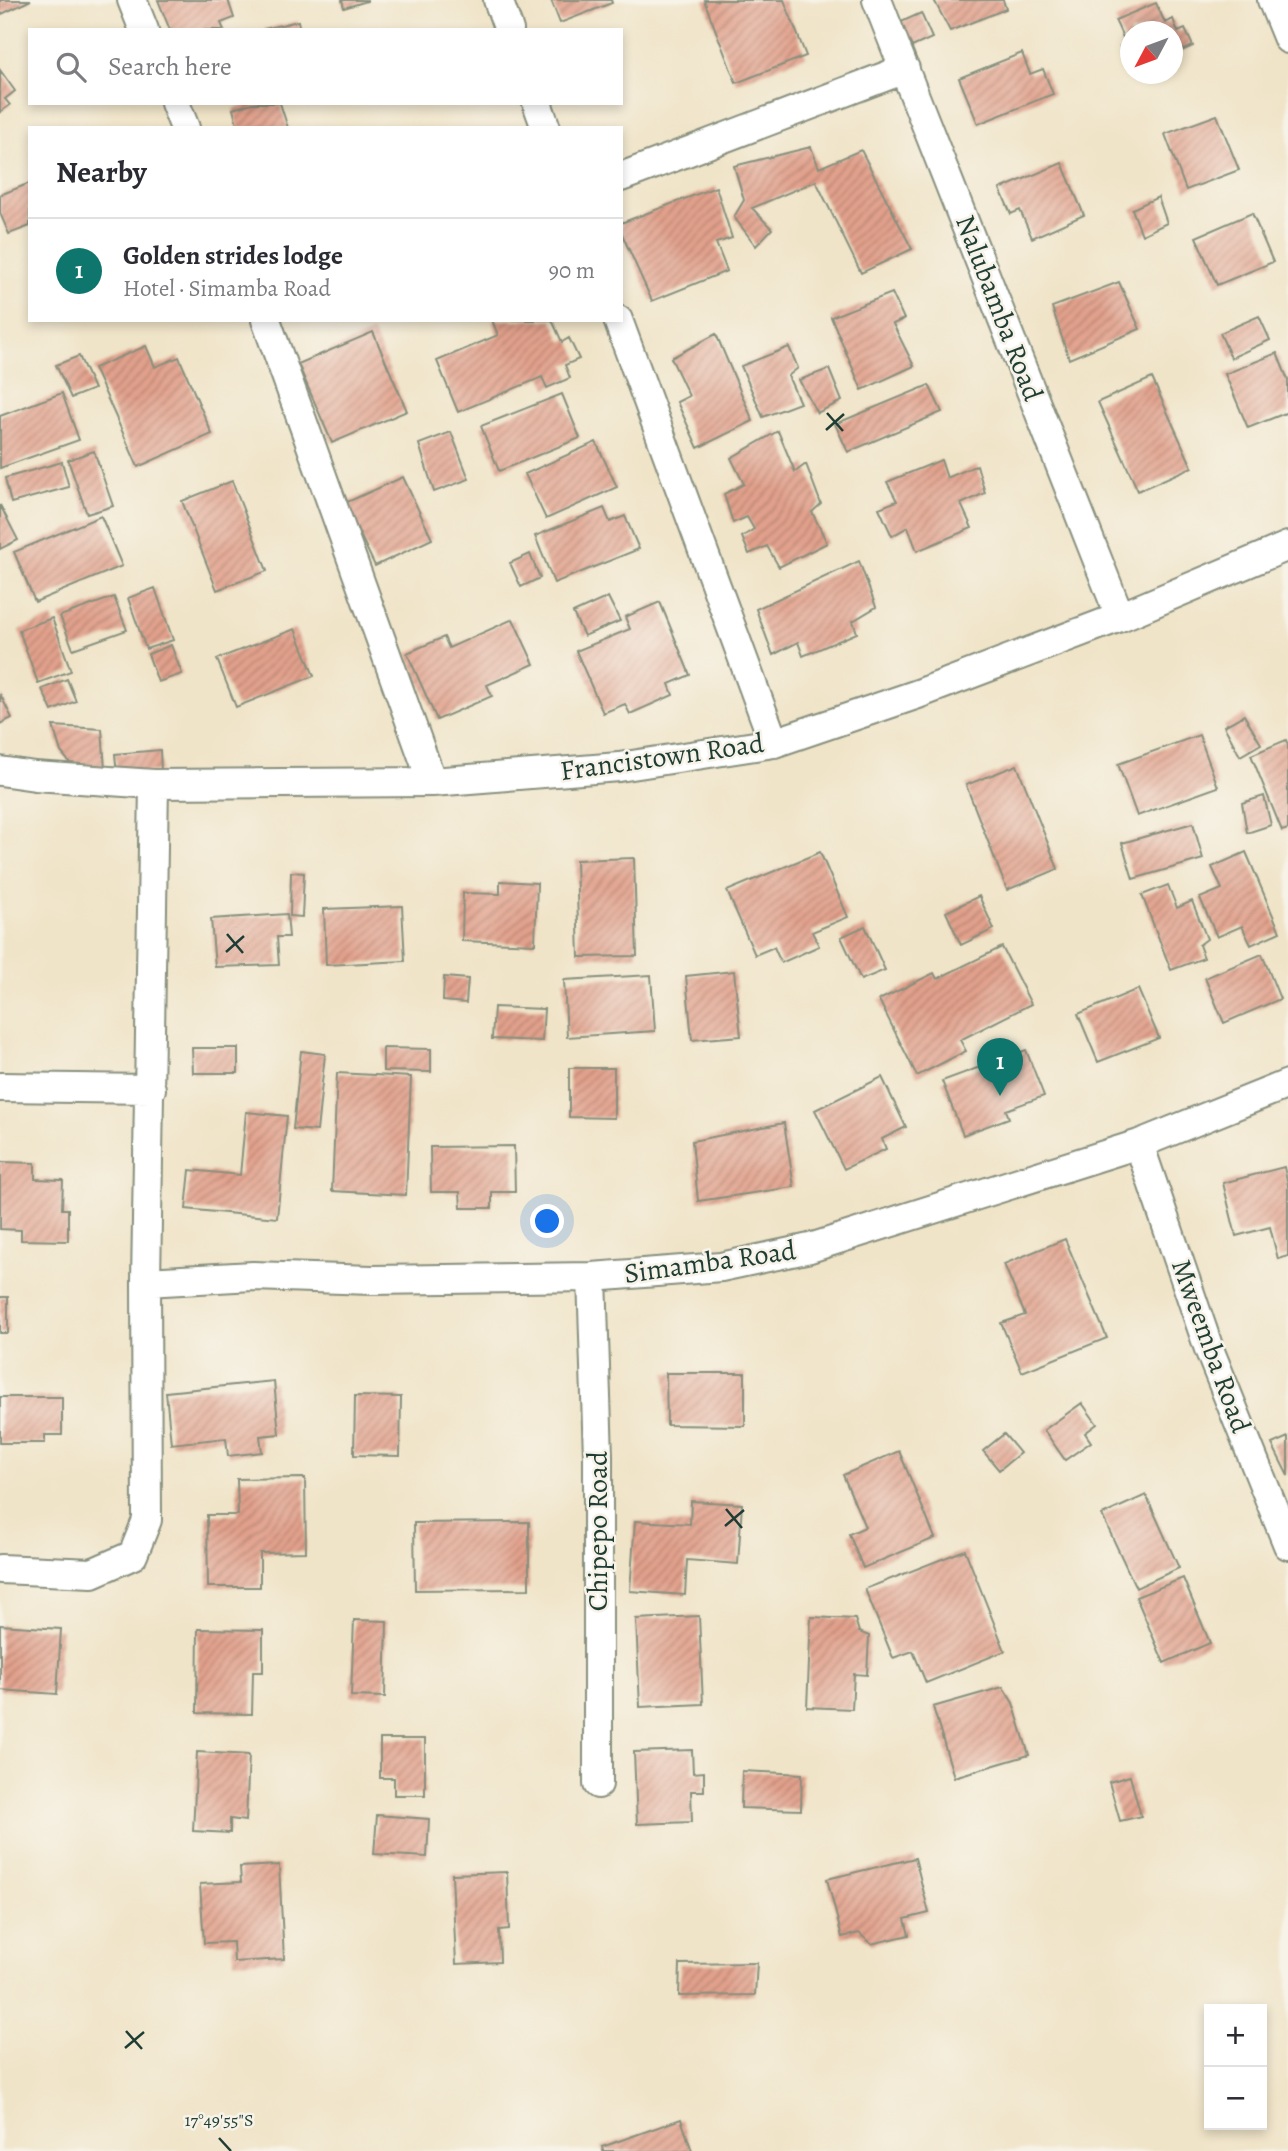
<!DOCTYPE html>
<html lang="en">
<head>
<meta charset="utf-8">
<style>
  :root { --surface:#fff; --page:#f2f2f3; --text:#2b2b33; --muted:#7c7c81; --line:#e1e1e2; --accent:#0f766e }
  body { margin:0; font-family:Alegreya,serif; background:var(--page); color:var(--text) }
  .controls { position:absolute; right:21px; bottom:21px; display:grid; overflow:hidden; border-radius:0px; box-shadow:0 4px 10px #0003 }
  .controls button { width:63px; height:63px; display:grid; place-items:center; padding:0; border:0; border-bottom:2px solid var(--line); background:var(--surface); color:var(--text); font:35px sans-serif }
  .compass { position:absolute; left:1120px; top:21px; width:63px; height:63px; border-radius:50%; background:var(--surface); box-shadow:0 4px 10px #0003; rotate:229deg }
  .you { position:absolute; left:548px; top:1222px; width:24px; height:24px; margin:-18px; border:5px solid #fff; border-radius:50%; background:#1a73e8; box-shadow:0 0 0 10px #1a73e833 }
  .badge { display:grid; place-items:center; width:46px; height:46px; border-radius:50%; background:var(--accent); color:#fff; font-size:23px; font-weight:700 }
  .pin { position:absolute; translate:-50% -58px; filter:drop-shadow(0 2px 4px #0008) }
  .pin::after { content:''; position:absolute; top:37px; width:24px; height:21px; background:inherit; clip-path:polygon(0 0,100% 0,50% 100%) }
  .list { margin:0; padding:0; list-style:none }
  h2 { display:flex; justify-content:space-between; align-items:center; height:91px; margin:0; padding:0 28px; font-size:30px }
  h2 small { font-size:23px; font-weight:400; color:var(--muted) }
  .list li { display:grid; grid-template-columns:46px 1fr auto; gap:21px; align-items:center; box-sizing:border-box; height:105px; padding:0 28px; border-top:2px solid var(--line) }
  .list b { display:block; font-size:26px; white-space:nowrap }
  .list p { margin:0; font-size:23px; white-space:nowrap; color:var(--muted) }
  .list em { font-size:23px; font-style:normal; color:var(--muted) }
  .icon { flex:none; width:38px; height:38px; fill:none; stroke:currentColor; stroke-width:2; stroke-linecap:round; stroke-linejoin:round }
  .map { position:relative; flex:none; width:1288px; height:2151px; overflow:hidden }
  .search { position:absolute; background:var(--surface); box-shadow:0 4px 10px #0003; left:28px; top:28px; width:595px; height:77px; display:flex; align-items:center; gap:18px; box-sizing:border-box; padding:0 24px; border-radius:0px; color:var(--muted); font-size:26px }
  .panel { position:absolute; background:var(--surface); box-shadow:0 4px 10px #0003; left:28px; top:126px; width:595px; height:196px; border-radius:0px }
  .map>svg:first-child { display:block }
</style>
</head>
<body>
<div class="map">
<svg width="1288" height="2151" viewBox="0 0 1288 2151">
  <defs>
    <pattern id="building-hatch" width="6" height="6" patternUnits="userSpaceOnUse" patternTransform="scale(1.75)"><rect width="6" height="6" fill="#e2a18c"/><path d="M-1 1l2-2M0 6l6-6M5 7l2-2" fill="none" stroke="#b78473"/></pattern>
  </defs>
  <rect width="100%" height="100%" fill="#f7f3e8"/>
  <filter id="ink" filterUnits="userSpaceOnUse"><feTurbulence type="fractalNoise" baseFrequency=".0143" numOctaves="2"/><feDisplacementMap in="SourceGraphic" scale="14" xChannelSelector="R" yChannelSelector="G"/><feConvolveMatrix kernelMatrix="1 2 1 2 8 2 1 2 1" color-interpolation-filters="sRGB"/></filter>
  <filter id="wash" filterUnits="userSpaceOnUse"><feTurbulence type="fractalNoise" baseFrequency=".00686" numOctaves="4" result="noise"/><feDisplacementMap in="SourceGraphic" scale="28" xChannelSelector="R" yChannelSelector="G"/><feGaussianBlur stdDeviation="1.57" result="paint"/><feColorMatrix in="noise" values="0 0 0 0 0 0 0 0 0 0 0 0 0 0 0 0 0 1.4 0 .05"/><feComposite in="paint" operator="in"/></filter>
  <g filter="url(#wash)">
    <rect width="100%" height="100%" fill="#f0e4c8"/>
    <g id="blocks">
      <path fill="url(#building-hatch)" d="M0,0h31l-31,15z
        M158,0h70l6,18 -13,5 3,7h-54z
        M342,0h25v1l-23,7z
        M551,0h60l1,3 -52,20z
        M704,0h80l22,56 -70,27z
        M934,0h69l3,9 -56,22z
        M1156,3l9,20 8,-4 5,13 7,-3 8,17 -21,9v-23h-42v23l-5,2 -5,-11 6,-2 -11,-24z
        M921,13l11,25 -20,9 -13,-24z
        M298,21l2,9h-36v-1z
        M1022,53l8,21 13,-5 10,25 -75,30 -19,-46z
        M0,70l15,21 -10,8 5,6 -10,7z
        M252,103h28l8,25h-50l-5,-19z
        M1217,115l22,55 -53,20 -21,-56z
        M811,147l8,21 42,-18 51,99 -51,24 -45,-92 -64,27 20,21 -16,17 -22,-29 10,-17 -10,-34z
        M1062,163l22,52 -52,23 -12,-28 -9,4 -11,-25z
        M30,183v43l-21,8 -9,-21v-18z
        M716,187l16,51 -16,5 11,28 -75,30 -31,-69v-9z
        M1158,197l9,26 -25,12 -10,-26z
        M1252,213l21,49 -56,23 -21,-48z
        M1119,282l21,47 -71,30 -17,-52z
        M892,293l12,26 -11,5 21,42 -52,24 -31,-73z
        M1259,316l11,24 -39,18 -11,-25z
        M492,320h60l10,22 7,-4 10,21 -14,6 5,13 -23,10 -5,-11 -84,35 -21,-51 61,-26z
        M373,332l34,79 -75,32 -34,-79z
        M716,334l37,87 -55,27 -21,-46 12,-6 -18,-38z
        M146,346l9,21 24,-10 33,77 -74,33 -44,-99z
        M789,347l9,21 -10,8 12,27 -37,14 -22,-51z
        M1277,353l11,27v32l-40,16 -23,-54z
        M79,356l15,33 -23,9 -15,-33z
        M829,369l13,32 -25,12 -18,-33z
        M1152,378l40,89 -54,24 -40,-89z
        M929,385l13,27 -94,40 -13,-28z
        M62,393l17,47 -79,28v-52z
        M562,394l18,44 -81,33 -18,-45z
        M778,431l17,41 11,-8 15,40 -9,8 15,31 -48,24 -12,-21 -18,8 -7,-17 12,-8 -7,-12 -14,6 -9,-29 20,-10 -13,-26z
        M451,432l18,47 -35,13 -15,-48z
        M596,442l21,45 -71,32 -21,-45z
        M94,451l19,55 -26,8 -19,-54z
        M941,460l6,18 30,-13 8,28 -24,11 11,24 -55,23 -9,-24 -16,9 -13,-28 18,-7 -10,-19z
        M62,462l7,25 -58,16 -6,-25z
        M403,477l29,62 -57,27 -30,-63z
        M232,481l35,90 -50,19 -35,-89z
        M0,505l18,35 -18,9z
        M604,508l6,14 15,-6 14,33 -85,34 -19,-47z
        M101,516l21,50 -87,36 -21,-50z
        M530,554l10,24 -19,9 -11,-24z
        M859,561l17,46 -23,14 4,12 -54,23 -5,-14 -25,13 -17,-46z
        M155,588l18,52 -27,9 -18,-51z
        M114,597l13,33 -54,19 -13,-33z
        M608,597l12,24 -36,15 -11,-23z
        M660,602l30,73 -21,9 4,11 -43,19 -5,-10 -22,9 -27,-62 54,-22 -5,-12z
        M52,618l19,53 -33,12 -19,-53z
        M513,619l21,45 -47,21 5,11 -55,24 -30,-67 37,-16 5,11z
        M295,629l19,47 -78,31 -19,-48z
        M171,645l11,29 -24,8 -10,-28z
        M67,679l9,22 -24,10 -10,-22z
        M0,694l12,24 -12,6z
        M1244,715l17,29 -21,12 -16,-30z
        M53,726l49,3 3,40 -35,-6 -9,-11z
        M1199,735l19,52 -81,29 -19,-52z
        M1286,740l2,5v84l-6,2 -31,-76z
        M160,750l1,21 -44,4 -2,-21z
        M1017,765l41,104 -51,21 -41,-105z
        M1264,796l7,29 -24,8 -5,-30z
        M1193,823l10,36 -70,20 -11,-36z
        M820,852l28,65 -36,15 7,14 -38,17 -7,-16 -19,8 -28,-64z
        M1246,852l34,80 -29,13 -9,-19 -25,11 -17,-39 22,-9 -10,-22z
        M634,858l3,98 -58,1 -3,-97z
        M291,872l13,1 -2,44 -12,-1z
        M500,881l37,2 -2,61 -73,-3 1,-48 37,1z
        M1168,885l9,23 15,-7 15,38 -8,6 5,13 -33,12 -29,-75z
        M979,896l15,33 -33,16 -15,-33z
        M402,906l3,55 -79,4 -2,-56z
        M287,914l2,23h-12l2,28 -64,2 -4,-48z
        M865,926l20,44 -24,10 -20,-43z
        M1002,947l29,57 -71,36 6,11 -49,25 -38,-76 55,-27 3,6z
        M1262,954l18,45 -56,24 -19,-45z
        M734,971l7,65 -49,4 -6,-64z
        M651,975l4,56 -88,6 -3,-57z
        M444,977l24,2 -2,24 -23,-2z
        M1138,989l21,49 -61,24 -20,-48z
        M494,1007l50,2 -2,32 -50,-2z
        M192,1048h46v25h-45z
        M383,1048l48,1v23l-48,-1z
        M1026,1050l18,46 -38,14 3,8 -46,17 -21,-54z
        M301,1051l24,3 -8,77 -24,-2z
        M569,1068h45v50l-45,-1z
        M337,1073l74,4 -5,118 -74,-4z
        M882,1077l24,50 -24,12 4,10 -42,20 -29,-59z
        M246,1112l41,4 -10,102 -91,-9 4,-39 50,5z
        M784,1123l10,64 -96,14 -6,-60z
        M514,1146l1,46h-23v16h-31l-1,-16h-29l-1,-45z
        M0,1162l35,1v16l28,1 -1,29h6v32l-47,-1v-10l-21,-1z
        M1284,1167l4,18v71l-10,3 -8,-32 -34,9 -13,-53z
        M1065,1239l42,99 -85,34 -21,-49 24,-8 -21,-51z
        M0,1297h8v36h-8z
        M666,1373h79v53l-78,-1z
        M274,1381l5,53 -19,2 2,16 -34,4 -2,-18 -55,6 -5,-52z
        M355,1396l46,1 -1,59 -46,-1z
        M0,1397h62v38h-17v8h-45z
        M1082,1403l15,21 -12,9 6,9 -26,18 -21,-30z
        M1004,1434l16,19 -21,17 -16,-19z
        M1288,1437v39l-16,-32z
        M899,1451l36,87 -72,30 -14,-34 16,-7 -22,-52z
        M305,1478l1,74 -46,1v34h-52l-1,-72h31l-1,-36z
        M1146,1495l33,73 -43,20 -34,-73z
        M691,1501l51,3 -4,60 -51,-4 -2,35 -55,-4 5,-70 55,3z
        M529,1522v67l-114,1 -1,-67z
        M965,1550l40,101 -79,32 -13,-32 -20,7 -28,-69z
        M1183,1578l27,65 -46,20 -28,-66z
        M699,1616l4,88 -63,3 -4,-88z
        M811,1617l44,2 4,13 10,4 -2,39 -13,-1 -2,35 -45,-2z
        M354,1620l33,1 -2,76 -34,-1z
        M0,1625l61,4 -4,65 -57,-4z
        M198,1629l65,1v42h-10l-1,42 -55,-1z
        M1003,1687l10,16 16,52 -75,22 -21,-70z
        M380,1739h45v56h-31v-17h-14z
        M692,1750l1,23 11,-1v19h-13l1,31 -55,2 -3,-72z
        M197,1752l52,3 -3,66 -16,-2v14l-37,-2z
        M742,1771l60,3 -1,36 -60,-2z
        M1130,1776l11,40 -21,5 -11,-39z
        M377,1815l52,4 -2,38 -53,-3z
        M915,1858l14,55 -24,6 4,16 -38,9 -12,-11 -17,4 -15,-58z
        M279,1865l5,94 -50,3 -1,-20 -29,1 -4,-59 41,-2 -1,-15z
        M507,1872l2,57 -10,1 1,32 -44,2 -4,-90z
        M757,1963l-2,32 -76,1 1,-32z
        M681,2119l11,32h-89l-1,-4z"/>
    </g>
  </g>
  <g filter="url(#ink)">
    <use href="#blocks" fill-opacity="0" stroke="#88907e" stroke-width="2"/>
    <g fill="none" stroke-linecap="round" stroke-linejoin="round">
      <defs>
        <path id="minor" d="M132,0l12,30
          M498,0l11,30
          M877,0l243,617
          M1272,0l16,39
          M175,103l10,25
          M537,103l9,25
          M621,177l284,-108
          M266,320l166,462
          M618,320l156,423
          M0,771l35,5 119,8 278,-2 187,-15 155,-24 144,-49 202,-77 168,-71
          M0,1087l151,2
          M1139,1144l70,205 79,196
          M592,1277l6,179v328
          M146,1282l107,-6 119,4 220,-3 129,-10 89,-19 329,-104 149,-60
          M0,1569l92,4 41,-18 14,-35 -1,-238 8,-498"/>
      </defs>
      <use href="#minor" stroke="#88907e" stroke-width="32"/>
      <use href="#minor" stroke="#fff" stroke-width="28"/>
    </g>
  </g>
  <path fill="none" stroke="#1f3d34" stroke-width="2.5" d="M827,413l16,18M826,430l18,-16M227,934l16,19M226,952l18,-16M726,1509l16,19M725,1526l19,-16M126,2031l16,18M125,2048l19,-16M219,2138l12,13"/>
  <g text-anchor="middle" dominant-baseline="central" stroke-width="5" stroke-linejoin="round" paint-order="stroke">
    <g font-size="28" fill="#1f3d34" stroke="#f7f3e8">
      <text transform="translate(999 308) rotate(69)">Nalubamba Road</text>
      <text transform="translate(662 757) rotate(-8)">Francistown Road</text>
      <text transform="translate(710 1262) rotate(-8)">Simamba Road</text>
      <text transform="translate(1211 1346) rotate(70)">Mweemba Road</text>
      <text transform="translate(598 1531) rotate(-90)">Chipepo Road</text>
    </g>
  </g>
  <g font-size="18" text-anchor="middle" fill="#1f3d34" stroke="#f7f3e8" stroke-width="5" stroke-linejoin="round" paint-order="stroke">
    <text x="219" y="2126">17°49'55"S</text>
  </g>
</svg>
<div class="controls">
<button>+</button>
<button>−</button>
</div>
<svg class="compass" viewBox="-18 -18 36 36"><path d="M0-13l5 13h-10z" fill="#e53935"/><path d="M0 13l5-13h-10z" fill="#7c7c81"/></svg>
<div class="you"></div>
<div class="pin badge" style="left:1000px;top:1096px">1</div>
<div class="search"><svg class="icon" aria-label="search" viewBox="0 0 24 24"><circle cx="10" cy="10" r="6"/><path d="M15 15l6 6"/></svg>Search here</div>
<section class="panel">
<h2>Nearby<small></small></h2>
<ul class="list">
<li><span class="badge">1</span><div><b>Golden strides lodge</b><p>Hotel · Simamba Road</p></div><em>90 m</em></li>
</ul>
</section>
</div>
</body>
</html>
